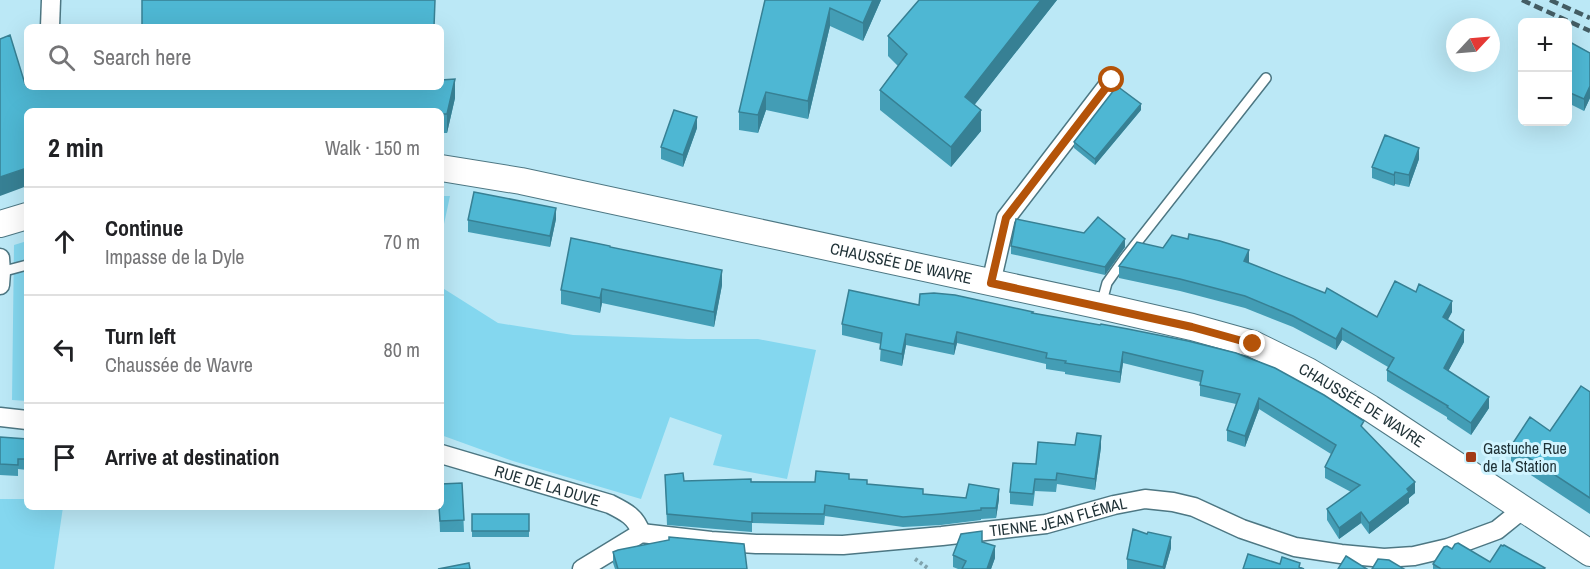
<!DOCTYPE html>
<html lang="en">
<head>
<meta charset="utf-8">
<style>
  :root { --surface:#fff; --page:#f2f2f2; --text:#202124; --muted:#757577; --line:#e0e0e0 }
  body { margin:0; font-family:"Archivo Narrow",sans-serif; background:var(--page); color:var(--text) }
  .controls { position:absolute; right:18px; top:18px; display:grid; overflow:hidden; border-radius:9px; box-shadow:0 6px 24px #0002 }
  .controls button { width:54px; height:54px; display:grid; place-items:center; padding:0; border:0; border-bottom:2px solid var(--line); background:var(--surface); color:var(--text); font:30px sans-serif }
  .compass { position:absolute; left:1446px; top:18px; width:54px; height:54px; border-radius:50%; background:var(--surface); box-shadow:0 6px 24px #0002; rotate:64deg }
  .stop { position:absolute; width:18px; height:18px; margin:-14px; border:4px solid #b45309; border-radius:50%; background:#fff }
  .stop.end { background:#b45309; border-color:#fff; box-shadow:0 2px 6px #0008 }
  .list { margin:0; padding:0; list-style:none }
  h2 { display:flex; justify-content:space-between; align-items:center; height:78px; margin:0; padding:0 24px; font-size:26px }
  h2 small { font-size:20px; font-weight:400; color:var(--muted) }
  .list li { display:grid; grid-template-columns:39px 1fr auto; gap:18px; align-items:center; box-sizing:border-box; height:108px; padding:0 24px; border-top:2px solid var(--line) }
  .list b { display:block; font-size:22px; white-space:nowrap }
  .list p { margin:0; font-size:20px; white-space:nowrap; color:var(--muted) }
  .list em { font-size:20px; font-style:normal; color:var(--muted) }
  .icon { flex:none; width:33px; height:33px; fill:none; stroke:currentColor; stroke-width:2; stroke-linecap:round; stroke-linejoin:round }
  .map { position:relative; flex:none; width:1590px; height:569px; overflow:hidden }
  .search { position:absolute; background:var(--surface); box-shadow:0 6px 24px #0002; left:24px; top:24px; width:420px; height:66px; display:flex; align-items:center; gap:15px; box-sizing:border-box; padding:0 21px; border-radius:9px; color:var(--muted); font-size:22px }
  .panel { position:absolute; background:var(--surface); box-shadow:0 6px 24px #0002; left:24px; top:108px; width:420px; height:402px; border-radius:9px }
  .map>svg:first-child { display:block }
</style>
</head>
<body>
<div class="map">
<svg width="1590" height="569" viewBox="0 0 1590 569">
  <rect width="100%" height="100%" fill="#bbe8f6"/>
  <path fill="#84d7ef" d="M441,196h9l-9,42z
    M27,241v160l-15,-1 2,-155z
    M441,287l57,36 75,12 115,4h70l58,11 -29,129 -74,-14 9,-30 -52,-18 -29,82 -128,-38 -72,-26z
    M0,499h27v8h36l-9,62h-54z"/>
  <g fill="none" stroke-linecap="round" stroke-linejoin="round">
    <defs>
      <path id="service" d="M1,272l26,-7
        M1101,305l6,-22 17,-24 142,-181"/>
      <g id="minor">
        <path d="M50,27l1,-27"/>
        <path d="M0,258l1,14 -1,13"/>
        <path d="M991,283l15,-65 106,-138"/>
        <path d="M0,417l27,3"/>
        <path id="s1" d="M441,454l169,50c16,8 26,13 31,29"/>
        <path id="s2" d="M582,569l59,-36 70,8 45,3 87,1 99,-9 104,-12 68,-19 31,-6 28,3 21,5 48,22 53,18 46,7 43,4 30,-2 34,-8 49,-18 26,-21"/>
      </g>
      <g id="secondary">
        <path id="s3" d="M441,168l80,13 580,125 91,21 61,17 55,27 62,37 220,145"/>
        <path d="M0,224l27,-8"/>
      </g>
    </defs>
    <use href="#service" stroke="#4d7783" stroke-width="12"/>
    <use href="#minor" stroke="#4d7783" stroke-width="21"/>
    <use href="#secondary" stroke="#4d7783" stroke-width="28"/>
    <path stroke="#80a3ad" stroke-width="4" stroke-dasharray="3 3" stroke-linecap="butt" d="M915,559l14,10"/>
    <use href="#service" stroke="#fff" stroke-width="9"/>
    <use href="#minor" stroke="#fff" stroke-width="18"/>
    <use href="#secondary" stroke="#fff" stroke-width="26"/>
    <path stroke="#445d64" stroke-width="4.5" stroke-dasharray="9 4.5" stroke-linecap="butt" d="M1522,0l68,31
      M1550,0l40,18"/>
  </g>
  <path fill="#439db5" d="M765,0h116l-18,41 -33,-15 -22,93 -42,-9 -8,23 -19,-3v-18z
    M919,0h138l-83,105 7,26 -30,36 -71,-57v-20l18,-24 -10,-10v-20z
    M1568,41l22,12v45l-6,13 -16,-8z
    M25,84l430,14 -8,35h-6v-22h-414z
    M1141,110l-46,55 -21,-17v-6z
    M697,128l-14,39 -22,-8v-12z
    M1419,159l-10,28 -14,-3 -1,2 -22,-8v-11z
    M556,219l-6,28 -82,-15v-12z
    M1011,246l114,1 -20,28 -94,-21z
    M610,247l112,38 -8,42 -112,-24 -2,10 -39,-9v-14z
    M1163,248l86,14 -1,1 129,54 75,-5 -5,8 17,22 -16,29 41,37 -18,27 -24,-16v-2l-60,-36v-11l1,-3 -46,-27 -6,10 -43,-23 -48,-19 -65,-17 -61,-13v-12z
    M919,305l114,9 67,11 264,104 51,64 -6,5v5l-40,31 -8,-11 -22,16 -12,-19v-11l24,-17 -26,-14v-11l6,-13 -72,-45 -14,38 -18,-6v-11l9,-26 -36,-8v-14l-77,-19 -3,20 -55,-9v-2l-19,-3v-5l-89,-21 -3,12 -48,-10 -4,21 -22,-5 1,-17 -39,-9v-11z
    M1590,392v122l-79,-52v-16l39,-15z
    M0,437l27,2v31l-9,-1v7l-18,-1z
    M1101,447l-6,43 -38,-6 -1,8 -21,-1 -2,15 -23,-2v-12l26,-28z
    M665,475l19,6 131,1 34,-3 18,5 56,10 43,4 33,1 -3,19 -15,1v1l-40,5 -38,2 -78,-11 -1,9 -72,-2v9l-85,-7z
    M462,483l2,49h-24l-1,-25z
    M472,514h57v23h-57z
    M1147,534l24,14 -6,21h-38v-10z
    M982,542l13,16 -4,11h-33l-5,-2v-12z
    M1452,549l38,13 55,7h-112v-5z
    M613,552l134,17h-132l-2,-6z"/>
  <path fill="#378094" d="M873,0h8l-18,41v-18z
    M1041,0h16l-92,117v-20z
    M830,8v18l-22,93v-18z
    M455,79v19l-8,35v-19z
    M1590,86v12l-6,13v-12z
    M766,92v18l-8,23v-18z
    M1141,104v6l-46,55v-6z
    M981,110v21l-30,36v-20z
    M697,117v11l-14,39v-12z
    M1419,148v11l-10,28v-12z
    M27,168v18l-27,10v-19z
    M1395,172v12l-1,2v-11z
    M556,208v11l-6,28v-11z
    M1125,239v8l-20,28v-8z
    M1249,250v12l-5,11v-12z
    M722,270v15l-8,42v-15z
    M602,289v14l-2,10v-15z
    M1452,301v11l-9,17v-12z
    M1342,328v12l-6,10v-11z
    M1464,330v12l-20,37v-11z
    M957,332v11l-3,12v-11z
    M906,334v11l-4,21v-12z
    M1123,352v11l-3,20v-11z
    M1489,397v11l-18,27v-12z
    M1259,398v11l-14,38v-11z
    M1101,436v11l-6,43v-11z
    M1415,482v11l-6,5v5l-40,31v-11z
    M999,489v10l-3,19v-10z
    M1361,512v11l-22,16v-11z
    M1171,537v11l-6,21h-2z
    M995,546v12l-4,11h-4z"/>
  <path fill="#4eb7d3" stroke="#378094" stroke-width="1.5" d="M142,0h293l-1,27h-292z
    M765,0h108l-10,23 -33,-15 -22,93 -42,-9 -8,23 -19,-3z
    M919,0h122l-76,97 16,13 -30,37 -71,-57 27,-36 -19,-18z
    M10,35l15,49 2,-1v4h414v-7l14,-1 -8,35h-6v-3h-139l-64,-1v1h-211v57l-27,9v-138z
    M1568,41l22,12v33l-6,13 -16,-7z
    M1117,86l24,18 -46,55 -21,-17z
    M674,110l23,7 -14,38 -22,-8z
    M1385,135l34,13 -10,27 -14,-3 -1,3 -22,-8z
    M474,192l82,16 -6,28 -82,-16z
    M1098,217l27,22 -20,28 -94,-21 5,-27 68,14z
    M1189,234l31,7 29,9 -5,11 81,32 2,-5 50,29 18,-36 21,11 3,-8 33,17 -9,16 21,13 -20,38 45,29 -18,26 -24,-16 1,-1 -61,-36 7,-12 -52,-30 -6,11 -43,-23 -48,-20 -65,-17 -61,-13 18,-24 26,6 9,-13 16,4z
    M571,238l39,8v1l112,23 -8,42 -112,-23 -2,9 -39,-8z
    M849,290l70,15 1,-11 14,-1 21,2 78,17 -1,1 68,12 1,-1 27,5 60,12 48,12 39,15 49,27 40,26 -3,5 54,56 -8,7 2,3 -40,31 -8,-11 -22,16 -12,-19 33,-24 -35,-18 11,-22 -77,-47 -14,38 -18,-6 13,-36 -40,-9 3,-14 -80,-19 -3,20 -55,-9 1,-2 -20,-3 1,-5 -90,-21 -3,12 -48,-10 -4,20 -22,-5 2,-16 -40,-9z
    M1581,386l9,6v106l-79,-52 19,-29 20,14z
    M1077,433l24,3 -6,43 -38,-6 -1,7 -21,-1 -2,15 -23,-2 3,-29 23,1 2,-22 37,3z
    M0,437l27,2v20h-9v6l-18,-1z
    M816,471l33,3v5l18,1v4l56,5v5l43,4 3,-14 30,5 -3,19h-15v2l-40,4 -38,3 -78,-12 -1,9 -72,-1v9l-85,-8 -2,-39 18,-2 1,8 67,-2v3h64z
    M462,483l2,37 -24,1 -1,-14h2v-23z
    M472,514h57v17h-57z
    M1133,529l14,5 1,-2 23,5 -8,30 -36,-8z
    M982,531v11l13,4 -8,23h-25l4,-8 -13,-6 8,-21z
    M669,537l75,7 3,25h-129l-5,-17 5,-2 51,-10z
    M1458,543l32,19 11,-17 2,1 1,-1 41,23 -1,1h-103l-8,-5 11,-17 3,-1 5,3 3,-5z
    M1248,554l32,10 2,-7 18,6 -1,4 5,2h-61z
    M1346,556l21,13h-29z
    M1378,559l11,1 15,9h-32z
    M469,563l1,6h-32z"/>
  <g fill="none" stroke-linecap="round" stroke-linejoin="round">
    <path stroke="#b45309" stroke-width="8" d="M1112,80l-106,138 -15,65 201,44 61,17"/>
  </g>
  <rect fill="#a23b17" stroke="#d0f4ff" stroke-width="2" x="1465" y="451" width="12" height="12" rx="3"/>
  <g text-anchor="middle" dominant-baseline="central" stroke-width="6" stroke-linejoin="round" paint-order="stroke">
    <g font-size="16" fill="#1f3136" stroke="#d0f4ff">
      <text stroke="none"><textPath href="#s3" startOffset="470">CHAUSSÉE DE WAVRE</textPath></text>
      <text stroke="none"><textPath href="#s3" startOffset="956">CHAUSSÉE DE WAVRE</textPath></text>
      <text stroke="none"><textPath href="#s1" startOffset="111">RUE DE LA DUVE</textPath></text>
      <text stroke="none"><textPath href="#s2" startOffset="489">TIENNE JEAN FLÉMAL</textPath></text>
    </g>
    <g font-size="16" fill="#1f3136" stroke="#d0f4ff" text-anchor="start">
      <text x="1483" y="448">Gastuche Rue<tspan x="1483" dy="18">de la Station</tspan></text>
    </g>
  </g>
</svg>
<div class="controls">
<button>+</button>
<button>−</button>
</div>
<svg class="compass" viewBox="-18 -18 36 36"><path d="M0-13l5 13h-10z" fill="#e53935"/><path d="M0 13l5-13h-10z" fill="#757577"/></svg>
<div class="stop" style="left:1112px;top:80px"></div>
<div class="stop end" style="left:1253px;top:344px"></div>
<div class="search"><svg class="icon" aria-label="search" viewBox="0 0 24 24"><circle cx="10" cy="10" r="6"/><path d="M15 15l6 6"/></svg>Search here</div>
<section class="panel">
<h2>2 min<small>Walk · 150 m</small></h2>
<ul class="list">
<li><svg class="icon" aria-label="ahead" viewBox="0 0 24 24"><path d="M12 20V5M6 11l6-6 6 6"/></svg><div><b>Continue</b><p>Impasse de la Dyle</p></div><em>70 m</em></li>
<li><svg class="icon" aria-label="left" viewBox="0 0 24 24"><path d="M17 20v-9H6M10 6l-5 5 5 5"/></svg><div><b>Turn left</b><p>Chaussée de Wavre</p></div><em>80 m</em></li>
<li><svg class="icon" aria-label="arrive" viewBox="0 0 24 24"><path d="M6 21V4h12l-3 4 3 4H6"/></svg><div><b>Arrive at destination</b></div></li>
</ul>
</section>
</div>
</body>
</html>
